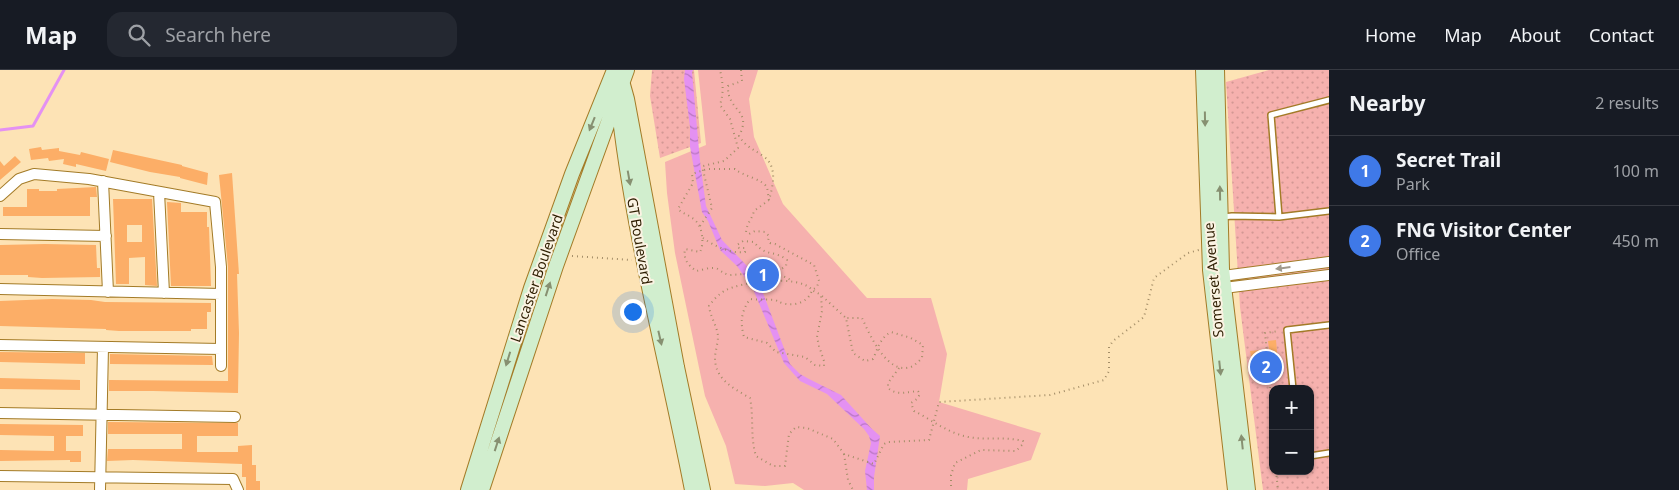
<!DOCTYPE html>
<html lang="en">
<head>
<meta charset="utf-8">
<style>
  :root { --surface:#171b24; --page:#242831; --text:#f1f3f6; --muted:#9ea1a6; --line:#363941; --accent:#3f79e8 }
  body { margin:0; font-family:"Noto Sans",sans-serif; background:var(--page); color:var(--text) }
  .controls { position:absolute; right:15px; bottom:15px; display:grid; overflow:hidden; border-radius:10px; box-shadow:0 1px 4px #0004 }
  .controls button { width:45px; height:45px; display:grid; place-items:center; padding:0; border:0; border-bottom:1px solid var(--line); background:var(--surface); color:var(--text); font:25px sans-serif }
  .you { position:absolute; left:632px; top:241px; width:18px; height:18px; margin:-12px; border:4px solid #fff; border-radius:50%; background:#1a73e8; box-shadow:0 0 0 8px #1a73e833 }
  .badge { display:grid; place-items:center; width:32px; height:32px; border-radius:50%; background:var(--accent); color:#fff; font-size:16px; font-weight:700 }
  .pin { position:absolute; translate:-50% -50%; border:2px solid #fff; box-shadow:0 1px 5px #0006 }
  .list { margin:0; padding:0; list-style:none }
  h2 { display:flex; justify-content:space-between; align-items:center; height:65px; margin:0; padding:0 20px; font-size:21px }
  h2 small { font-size:16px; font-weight:400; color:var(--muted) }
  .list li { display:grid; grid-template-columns:32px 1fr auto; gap:15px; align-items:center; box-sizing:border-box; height:70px; padding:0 20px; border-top:1px solid var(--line) }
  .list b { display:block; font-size:19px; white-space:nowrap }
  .list p { margin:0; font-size:16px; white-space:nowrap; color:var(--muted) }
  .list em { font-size:16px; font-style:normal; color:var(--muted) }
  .icon { flex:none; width:28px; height:28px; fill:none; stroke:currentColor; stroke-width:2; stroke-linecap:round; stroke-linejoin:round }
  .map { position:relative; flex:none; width:1329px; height:420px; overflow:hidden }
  header { display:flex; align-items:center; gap:30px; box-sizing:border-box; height:70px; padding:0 25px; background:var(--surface); border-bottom:1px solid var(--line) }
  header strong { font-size:24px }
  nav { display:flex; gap:28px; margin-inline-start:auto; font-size:18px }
  .search { width:350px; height:45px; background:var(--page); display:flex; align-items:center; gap:12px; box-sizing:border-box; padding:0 18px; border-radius:15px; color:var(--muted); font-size:19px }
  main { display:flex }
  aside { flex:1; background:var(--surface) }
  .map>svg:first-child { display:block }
</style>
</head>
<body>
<header>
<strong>Map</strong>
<div class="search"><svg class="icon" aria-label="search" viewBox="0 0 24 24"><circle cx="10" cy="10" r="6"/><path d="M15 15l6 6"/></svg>Search here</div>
<nav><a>Home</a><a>Map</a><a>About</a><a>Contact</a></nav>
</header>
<main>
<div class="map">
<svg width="1329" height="420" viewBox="0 0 1329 420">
  <defs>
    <pattern id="grass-dots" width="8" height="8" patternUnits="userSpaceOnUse" patternTransform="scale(1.25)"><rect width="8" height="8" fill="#f6b1ae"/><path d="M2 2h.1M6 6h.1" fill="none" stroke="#d39894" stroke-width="1.8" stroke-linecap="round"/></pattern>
    <pattern id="water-waves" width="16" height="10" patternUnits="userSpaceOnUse" patternTransform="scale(1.25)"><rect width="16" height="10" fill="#e491f2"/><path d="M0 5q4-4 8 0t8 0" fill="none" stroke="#b976c2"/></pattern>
  </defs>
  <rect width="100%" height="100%" fill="#fde3b5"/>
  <path fill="url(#grass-dots)" fill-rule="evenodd" d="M652,0h42l7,73 -41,15 -10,-62z
    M1269,0h60v420h-66l-23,-183 -14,-225zM1273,319h37v82h-37z"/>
  <path fill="#f6b1ae" d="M698,0h60l-9,29 5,38 29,67 84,94h64l16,56 -8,48 102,31 -10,27 -63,19 -1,11h-163l-11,-7 -28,3 -30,-2 -9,-38 -21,-50 -30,-143 -8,-60 -2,-31 41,-17z"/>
  <path fill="url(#water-waves)" d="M685,0h8l-1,2 8,89 6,45 16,34 27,28 14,25 27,71 10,10 9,5 32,16 30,33 9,8 -6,41v13h-7l-2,-19 6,-28 -2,-7 -5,-7 -37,-35 -27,-13 -16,-18 -31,-74 -16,-23 -17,-16 -12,-29 -6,-9 -12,-65v-20l-6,-48z"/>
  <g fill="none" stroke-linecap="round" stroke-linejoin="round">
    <path stroke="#e491f2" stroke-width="3" d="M0,60l33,-4 31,-56"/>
  </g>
  <path fill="#fcae67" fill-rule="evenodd" d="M41,77l1,3 17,-2v3l21,4 1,-3 28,7 -3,12 -30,-7v3l-13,-3 1,-5 -15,2 -1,-3 -17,2 -2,-11z
    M113,80l69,15v1l26,7 -1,12 -27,-7v-1l-30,-5 -40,-10z
    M15,86l6,6 -21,18v-19l4,5z
    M232,103l7,101h-2l2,59 -1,60 -85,-2h-44v-11l119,1v-114l-9,-92z
    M96,117l1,10h-7v19h-87v-9h24v-18h12v2h18v-2z
    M113,129h39l5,87 -12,-1v-28l-16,1v26h-13zM127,155h15v17h-15z
    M167,132l14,1v9h26v15h2l2,59h-40z
    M45,174l51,1 1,23h3v9l-58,1 -14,-1v-2h-28v-30z
    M52,229l39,1 14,2 106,1v9h-4v17h-16v2h-72l-13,-1v-1l-106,-3v-25z
    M1276,270l3,35 -9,1v-7l-17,1 -3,-19 19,-2 -1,-8z
    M0,282l85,1v11l-85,-2z
    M110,284l102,2 1,9 -103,-1z
    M0,308l80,2v10l-80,-1z
    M108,352l130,1v13h-41v16h41v-6l14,-1v20h4v16h4v9h-14v-13h-4v-13l-109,-4 -26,1 1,-12h74v-15h-74z
    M0,354l83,1v11h-17v15h15v11h-11v-2l-70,1v-11l54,1v-15l-54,-1z"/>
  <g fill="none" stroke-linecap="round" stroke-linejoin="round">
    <defs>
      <path id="lane" d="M1223,147l9,-1 47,1 50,-6
        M1279,147l-8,-102 58,-15
        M1293,319l-6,-59 42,-5
        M1310,386l19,-3"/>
      <path id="street" d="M103,111l5,111
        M159,122l5,101
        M0,126l19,-17 15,-5 55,5 126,23 6,65v99
        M0,164l106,2
        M1223,206l106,-14
        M1224,218l105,-13
        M0,219l221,5
        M0,275l221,4
        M0,343l235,4
        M0,406l233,3 5,11
        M100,420l3,-143"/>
      <path id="secondary" d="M1203,0l7,200 25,220
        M1217,0l5,199 26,221
        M622,11l5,18 50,268 26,123
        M618,31c14,131 49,260 74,389
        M468,420l63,-202 41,-114 42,-104
        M482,420l74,-224 71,-196"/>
    </defs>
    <use href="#lane" stroke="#a37b27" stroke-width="8"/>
    <use href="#street" stroke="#a37b27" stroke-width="12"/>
    <use href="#secondary" stroke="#a37b27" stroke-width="16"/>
    <path stroke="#a48e68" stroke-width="2" stroke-dasharray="1 4" stroke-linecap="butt" d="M741,0l1,11 -14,5c-1,26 25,23 11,50 8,12 13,12 24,20 15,10 10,30 6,44l-15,11c-2,8 -7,12 -8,21l3,2 6,-3 10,1 4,4 -1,5 2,2 5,1 39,21 5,16 -2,6 -5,3 9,5 1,16 -5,26 2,9 5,15v5l-9,-1 -10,-8 -29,-5 -9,-9 -23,-6c-4,-15 -3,-25 6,-38 8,1 17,0 25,1 3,1 4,2 7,3 12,4 27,-1 30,-13 -13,-16 -70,-8 -86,0 -7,4 -13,10 -17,16 1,10 8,20 9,30 0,6 -2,13 -3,20 -1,23 18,32 35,42 4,20 0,39 6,58l17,10h12l4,-32 7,-7 11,1 26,11 11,15 30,10 10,-20 4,-2 41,-2 10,-38 111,-7 54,-15 5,-9v-24l4,-6 31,-24 10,-39 34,-25 11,-3
      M769,130c-1,-4 -1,-9 -2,-12 -3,-9 -25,-12 -32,-19h-28l-15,5 1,9 -15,26c5,5 9,5 14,9 10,5 13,24 8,34l-15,-3c-2,10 3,16 11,22 7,-1 16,-5 22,-2 4,3 7,5 12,6l45,-3 16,8
      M700,156l12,-18 -9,-38v-4l21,-5 14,-13 -8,-29 -10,-14c4,-13 3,-22 0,-35
      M703,168c11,8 28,16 42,14v-4h-6l-2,-3 6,-4 11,1c11,15 21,8 33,18l-1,6 -10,6
      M572,186l60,4
      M822,226l24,22 7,35 12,8 8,-2c5,-11 7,-21 18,-27l20,6 12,7 -1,13c-3,3 -6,6 -9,8 -25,12 -43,-31 -51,-48h-16
      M899,298l-11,15v5c9,8 19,4 30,3l2,3 -3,5 -6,4 3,8c16,8 33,21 50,25 19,5 40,0 59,5v3l-7,7 -35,-1 -26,13 -4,12v15
      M1273,378l-3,-64 -5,-51 14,-2
      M844,384l4,26 5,10
      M1276,401l2,19"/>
    <use href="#lane" stroke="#fff" stroke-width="5"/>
    <use href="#street" stroke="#fff" stroke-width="10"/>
    <use href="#secondary" stroke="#d1eece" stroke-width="14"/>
  </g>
  <defs><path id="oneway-solid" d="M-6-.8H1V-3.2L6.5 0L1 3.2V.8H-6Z" transform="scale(1.25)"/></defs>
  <g fill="#879071">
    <use href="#oneway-solid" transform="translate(1205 49) rotate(89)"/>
    <use href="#oneway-solid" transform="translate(592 54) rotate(112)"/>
    <use href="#oneway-solid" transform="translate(629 108) rotate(80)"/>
    <use href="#oneway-solid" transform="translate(1220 123) rotate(-91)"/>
    <use href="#oneway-solid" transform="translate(548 219) rotate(-72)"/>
    <use href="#oneway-solid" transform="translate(660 268) rotate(77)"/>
    <use href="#oneway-solid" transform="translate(508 289) rotate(107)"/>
    <use href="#oneway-solid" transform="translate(1220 298) rotate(84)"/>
    <use href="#oneway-solid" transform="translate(1242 372) rotate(-96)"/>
    <use href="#oneway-solid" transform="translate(497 374) rotate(-72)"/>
  </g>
  <use fill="#a0998c" href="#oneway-solid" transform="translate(1283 198) rotate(173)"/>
  <g text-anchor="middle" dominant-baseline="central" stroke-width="4" stroke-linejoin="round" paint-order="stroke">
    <g font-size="14" fill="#2d1d00" stroke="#fbf3e3">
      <text transform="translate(640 171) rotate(80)">GT Boulevard</text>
      <text transform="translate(536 208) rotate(-71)">Lancaster Boulevard</text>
      <text transform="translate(1213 210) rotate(-95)">Somerset Avenue</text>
    </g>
  </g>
</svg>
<div class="controls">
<button>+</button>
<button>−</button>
</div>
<div class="you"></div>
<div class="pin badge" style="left:763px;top:205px">1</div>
<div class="pin badge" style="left:1266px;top:297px">2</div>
</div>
<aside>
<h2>Nearby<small>2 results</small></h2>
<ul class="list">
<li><span class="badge">1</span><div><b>Secret Trail</b><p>Park</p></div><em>100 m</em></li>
<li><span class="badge">2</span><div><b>FNG Visitor Center</b><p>Office</p></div><em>450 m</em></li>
</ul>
</aside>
</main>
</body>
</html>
